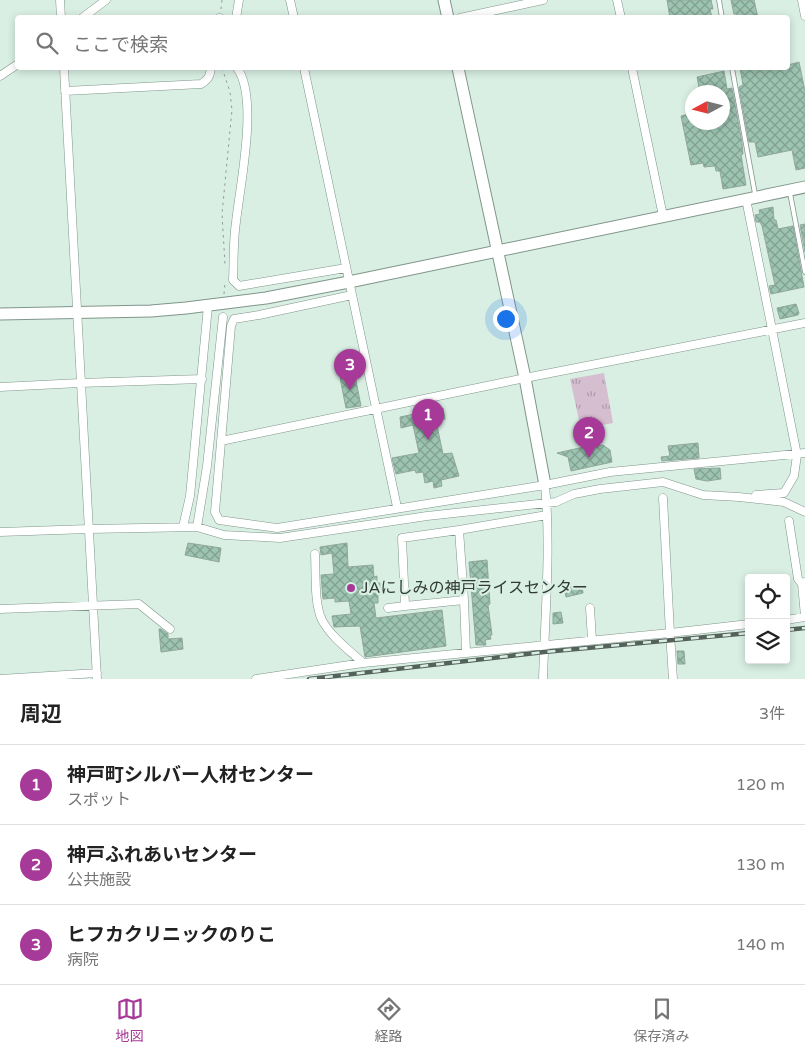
<!DOCTYPE html>
<html lang="ja">
<head>
<meta charset="utf-8">
<style>
  :root { --surface:#fff; --page:#f6f6f6; --text:#222; --muted:#767676; --line:#e0e0e0; --accent:#a73a98 }
  body { margin:0; font-family:"Varela Round","Noto Sans JP",sans-serif; background:var(--page); color:var(--text) }
  .controls { position:absolute; right:15px; bottom:15px; display:grid; overflow:hidden; border-radius:5px; box-shadow:0 2px 8px #0003 }
  .controls button { width:45px; height:45px; display:grid; place-items:center; padding:0; border:0; border-bottom:1px solid var(--line); background:var(--surface); color:var(--text); font:25px sans-serif }
  .compass { position:absolute; left:685px; top:85px; width:45px; height:45px; border-radius:50%; background:var(--surface); box-shadow:0 2px 8px #0003; rotate:263deg }
  .you { position:absolute; left:505px; top:318px; width:18px; height:18px; margin:-12px; border:4px solid #fff; border-radius:50%; background:#1a73e8; box-shadow:0 0 0 8px #1a73e833 }
  .badge { display:grid; place-items:center; width:32px; height:32px; border-radius:50%; background:var(--accent); color:#fff; font-size:16px; font-weight:700 }
  .pin { position:absolute; translate:-50% -41px; filter:drop-shadow(0 1px 2px #0008) }
  .pin::after { content:''; position:absolute; top:26px; width:18px; height:15px; background:inherit; clip-path:polygon(0 0,100% 0,50% 100%) }
  .list { margin:0; padding:0; list-style:none }
  h2 { display:flex; justify-content:space-between; align-items:center; height:65px; margin:0; padding:0 20px; font-size:21px }
  h2 small { font-size:16px; font-weight:400; color:var(--muted) }
  .list li { display:grid; grid-template-columns:32px 1fr auto; gap:15px; align-items:center; box-sizing:border-box; height:80px; padding:0 20px; border-top:1px solid var(--line) }
  .list b { display:block; font-size:19px; white-space:nowrap }
  .list p { margin:0; font-size:16px; white-space:nowrap; color:var(--muted) }
  .list em { font-size:16px; font-style:normal; color:var(--muted) }
  .icon { flex:none; width:28px; height:28px; fill:none; stroke:currentColor; stroke-width:2; stroke-linecap:round; stroke-linejoin:round }
  .map { position:relative; flex:none; width:805px; height:679px; overflow:hidden }
  .search { position:absolute; background:var(--surface); box-shadow:0 2px 8px #0003; left:15px; right:15px; top:15px; height:55px; display:flex; align-items:center; gap:12px; box-sizing:border-box; padding:0 18px; border-radius:5px; color:var(--muted); font-size:19px }
  .sheet { height:305px; background:var(--surface) }
  nav { display:flex; justify-content:space-around; align-items:center; box-sizing:border-box; height:70px; border-top:1px solid var(--line); background:var(--surface); font-size:14px; color:var(--muted) }
  nav a { display:grid; justify-items:center; gap:2px }
  nav .on { color:var(--accent) }
  .map>svg:first-child { display:block }
</style>
</head>
<body>
<div class="map">
<svg width="805" height="679" viewBox="0 0 805 679">
  <defs>
    <pattern id="grass-tufts" width="24" height="20" patternUnits="userSpaceOnUse" patternTransform="scale(1.25)"><rect width="24" height="20" fill="#d5becf"/><path d="M3 7l-1-3M5 7V3M7 7l1-3M15 17l-1-3M17 17v-4M19 17l1-3" fill="none" stroke="#ad9ba9"/></pattern>
    <pattern id="building-cross-hatch" width="8" height="8" patternUnits="userSpaceOnUse" patternTransform="scale(1.25)"><rect width="8" height="8" fill="#9dc4b1"/><path d="M0 0l8 8M0 8l8-8" fill="none" stroke="#81a091"/></pattern>
  </defs>
  <rect width="100%" height="100%" fill="#d9efe4"/>
  <path fill="url(#grass-tufts)" d="M604,373l9,50 -32,6 -11,-50z"/>
  <path fill="url(#building-cross-hatch)" stroke="#92a79c" d="M667,0h44l2,9h-3l2,9h-42z
    M731,0h23l4,18h-21v-4h-3z
    M799,62l6,29v77l-9,2 -4,-20 -34,7 -3,-15h-6l-10,-55 4,-2 -3,-17h48v-3z
    M724,71l3,18 5,-1 10,55 1,11 -2,1 5,30 -23,4 -3,-18h-4l-1,-5 -11,1 -1,-4 -12,2 -10,-49 11,-3v9h30v-30h-22l-3,-15z
    M773,207l1,13h2l2,9 15,-3 11,61 -33,7 -2,-8 6,-1 -13,-59 -2,-4h-4l-1,-7 5,-1 -1,-4z
    M805,224v28l-5,-27z
    M796,304l3,9 -1,2 -18,4 -3,-11z
    M349,375l1,2 5,-1 6,30 -15,2 -6,-30z
    M443,408l2,11 -9,2 7,33 9,-1 7,23 -18,4 1,6 -8,2 -1,-7 -8,2 -2,-11 -7,1 -1,-3 -19,4 -4,-16 27,-5 -6,-28 -12,3 -1,-11z
    M698,443l1,15 -37,3 -1,-4 9,-1 -2,-10z
    M597,444v2l6,-1 7,5 2,12 -41,9 -3,-14 -11,-4z
    M720,468l1,11 -14,2 -11,-2 -2,-10z
    M188,543l33,5 -2,14 -34,-7z
    M347,543l1,24 25,-2 1,12 3,-1v7h3l1,11h-3v9h-4l2,15 66,-8 4,36 -81,11 -5,-31 -26,1 -2,-11 19,-2 -2,-13 -14,1v-4l-12,1 -2,-24 13,-1 -2,-21 -11,2 -1,-8z
    M487,560l3,44 -2,1 4,30h-2l1,4 -6,1 1,5h-10l-7,-83z
    M582,585l1,8 -17,4 -2,-9z
    M561,612l2,11 -10,1v-11z
    M159,629h2l7,5v5l14,-1 1,11 -22,3z
    M677,651h7l1,13h-7z"/>
  <g fill="none" stroke-linecap="round" stroke-linejoin="round">
    <defs>
      <path id="lane" d="M719,0l3,18
        M732,68l23,126
        M790,193l15,79"/>
      <path id="street" d="M60,0l1,18
        M290,0l4,18
        M617,0l4,18
        M802,0l3,16
        M82,18l24,-18
        M219,18h1
        M236,18l3,-18
        M460,18l83,-18
        M64,68l33,611
        M237,68c22,29 3,117 -1,154 -3,19 -2,39 -3,58l6,6 107,-18
        M304,68l93,439
        M632,68l31,148
        M0,76l18,-12
        M65,91l136,-7c7,-4 9,-8 10,-16
        M746,199l51,256 -3,21 -10,17 -28,2
        M352,295l-93,20 -25,4 -3,7 -16,186 4,8 58,8 268,-43 65,-13 195,-19
        M223,317l-16,149 -10,61 27,8 56,3 147,-22 129,-14 18,-8 26,-5 63,-7 40,13 36,2 45,5 21,10
        M0,387l80,-4 122,-4
        M221,441l304,-63 280,-55
        M789,521l9,58 4,5 3,-2
        M183,527l7,-31 18,-190
        M459,530l88,-15
        M0,532l89,-3 108,-2
        M802,584l3,32
        M464,600l-5,-70 -57,8 3,68 59,-6 2,52
        M388,608l17,-2
        M590,608l2,32
        M0,609l139,-5 31,25
        M786,620l19,-3
        M363,663l307,-30 -7,-135
        M0,679l97,-6
        M256,679l107,-16c-14,-13 -32,-26 -41,-43 -8,-16 -6,-47 -7,-66
        M543,679c2,-65 8,-130 2,-194
        M673,679l-3,-46 79,-9"/>
      <path id="secondary" d="M444,0l4,18
        M458,68l67,310 20,107
        M0,314l151,-3 35,-3 80,-10 83,-16 456,-95"/>
    </defs>
    <use href="#lane" stroke="#80958a" stroke-width="5.5"/>
    <use href="#street" stroke="#80958a" stroke-width="9"/>
    <use href="#secondary" stroke="#80958a" stroke-width="13"/>
    <path stroke="#8d9d95" stroke-width="1" stroke-dasharray="2.5 4" stroke-linecap="butt" d="M221,9l1,-9
      M222,68l8,24 2,18 -10,104 3,50
      M224,294l1,-11"/>
    <use href="#lane" stroke="#fff" stroke-width="4"/>
    <use href="#street" stroke="#fff" stroke-width="8"/>
    <use href="#secondary" stroke="#fff" stroke-width="11"/>
    <defs>
      <path id="rail" d="M786,630l19,-2
        M309,679l235,-27 205,-19"/>
    </defs>
    <use href="#rail" stroke="#55615b" stroke-width="4.5"/>
    <use href="#rail" stroke="#d9efe4" stroke-width="2.5" stroke-dasharray="8" stroke-linecap="butt"/>
  </g>
  <circle fill="#a73a98" stroke="#d9efe4" stroke-width="2" cx="351" cy="588" r="5"/>
  <g text-anchor="middle" dominant-baseline="central" stroke-width="4.5" stroke-linejoin="round" paint-order="stroke">
    <g font-size="16" fill="#313a35" stroke="#d9efe4" text-anchor="start">
      <text x="361" y="588">JAにしみの神戸ライスセンター</text>
    </g>
  </g>
</svg>
<div class="controls">
<button><svg class="icon" aria-label="locate" viewBox="0 0 24 24"><circle cx="12" cy="12" r="6"/><path d="M12 2v4M12 18v4M2 12h4M18 12h4"/></svg></button>
<button><svg class="icon" aria-label="layers" viewBox="0 0 24 24"><path d="M12 4l9 5-9 5-9-5zM3 14l9 5 9-5"/></svg></button>
</div>
<svg class="compass" viewBox="-18 -18 36 36"><path d="M0-13l5 13h-10z" fill="#e53935"/><path d="M0 13l5-13h-10z" fill="#767676"/></svg>
<div class="you"></div>
<div class="pin badge" style="left:428px;top:440px">1</div>
<div class="pin badge" style="left:589px;top:458px">2</div>
<div class="pin badge" style="left:350px;top:390px">3</div>
<div class="search"><svg class="icon" aria-label="search" viewBox="0 0 24 24"><circle cx="10" cy="10" r="6"/><path d="M15 15l6 6"/></svg>ここで検索</div>
</div>
<section class="sheet">
<h2>周辺<small>3件</small></h2>
<ul class="list">
<li><span class="badge">1</span><div><b>神戸町シルバー人材センター</b><p>スポット</p></div><em>120 m</em></li>
<li><span class="badge">2</span><div><b>神戸ふれあいセンター</b><p>公共施設</p></div><em>130 m</em></li>
<li><span class="badge">3</span><div><b>ヒフカクリニックのりこ</b><p>病院</p></div><em>140 m</em></li>
</ul>
</section>
<nav>
<a class="on"><svg class="icon" aria-label="map" viewBox="0 0 24 24"><path d="M3 6l6-2 6 2 6-2v14l-6 2-6-2-6 2zM9 4v14M15 6v14"/></svg>地図</a>
<a><svg class="icon" aria-label="directions" viewBox="0 0 24 24"><path d="M12 3l9 9-9 9-9-9zM9 14v-3h6M13 9l2 2-2 2"/></svg>経路</a>
<a><svg class="icon" aria-label="saved" viewBox="0 0 24 24"><path d="M7 4h10v16l-5-4-5 4z"/></svg>保存済み</a>
</nav>
</body>
</html>
